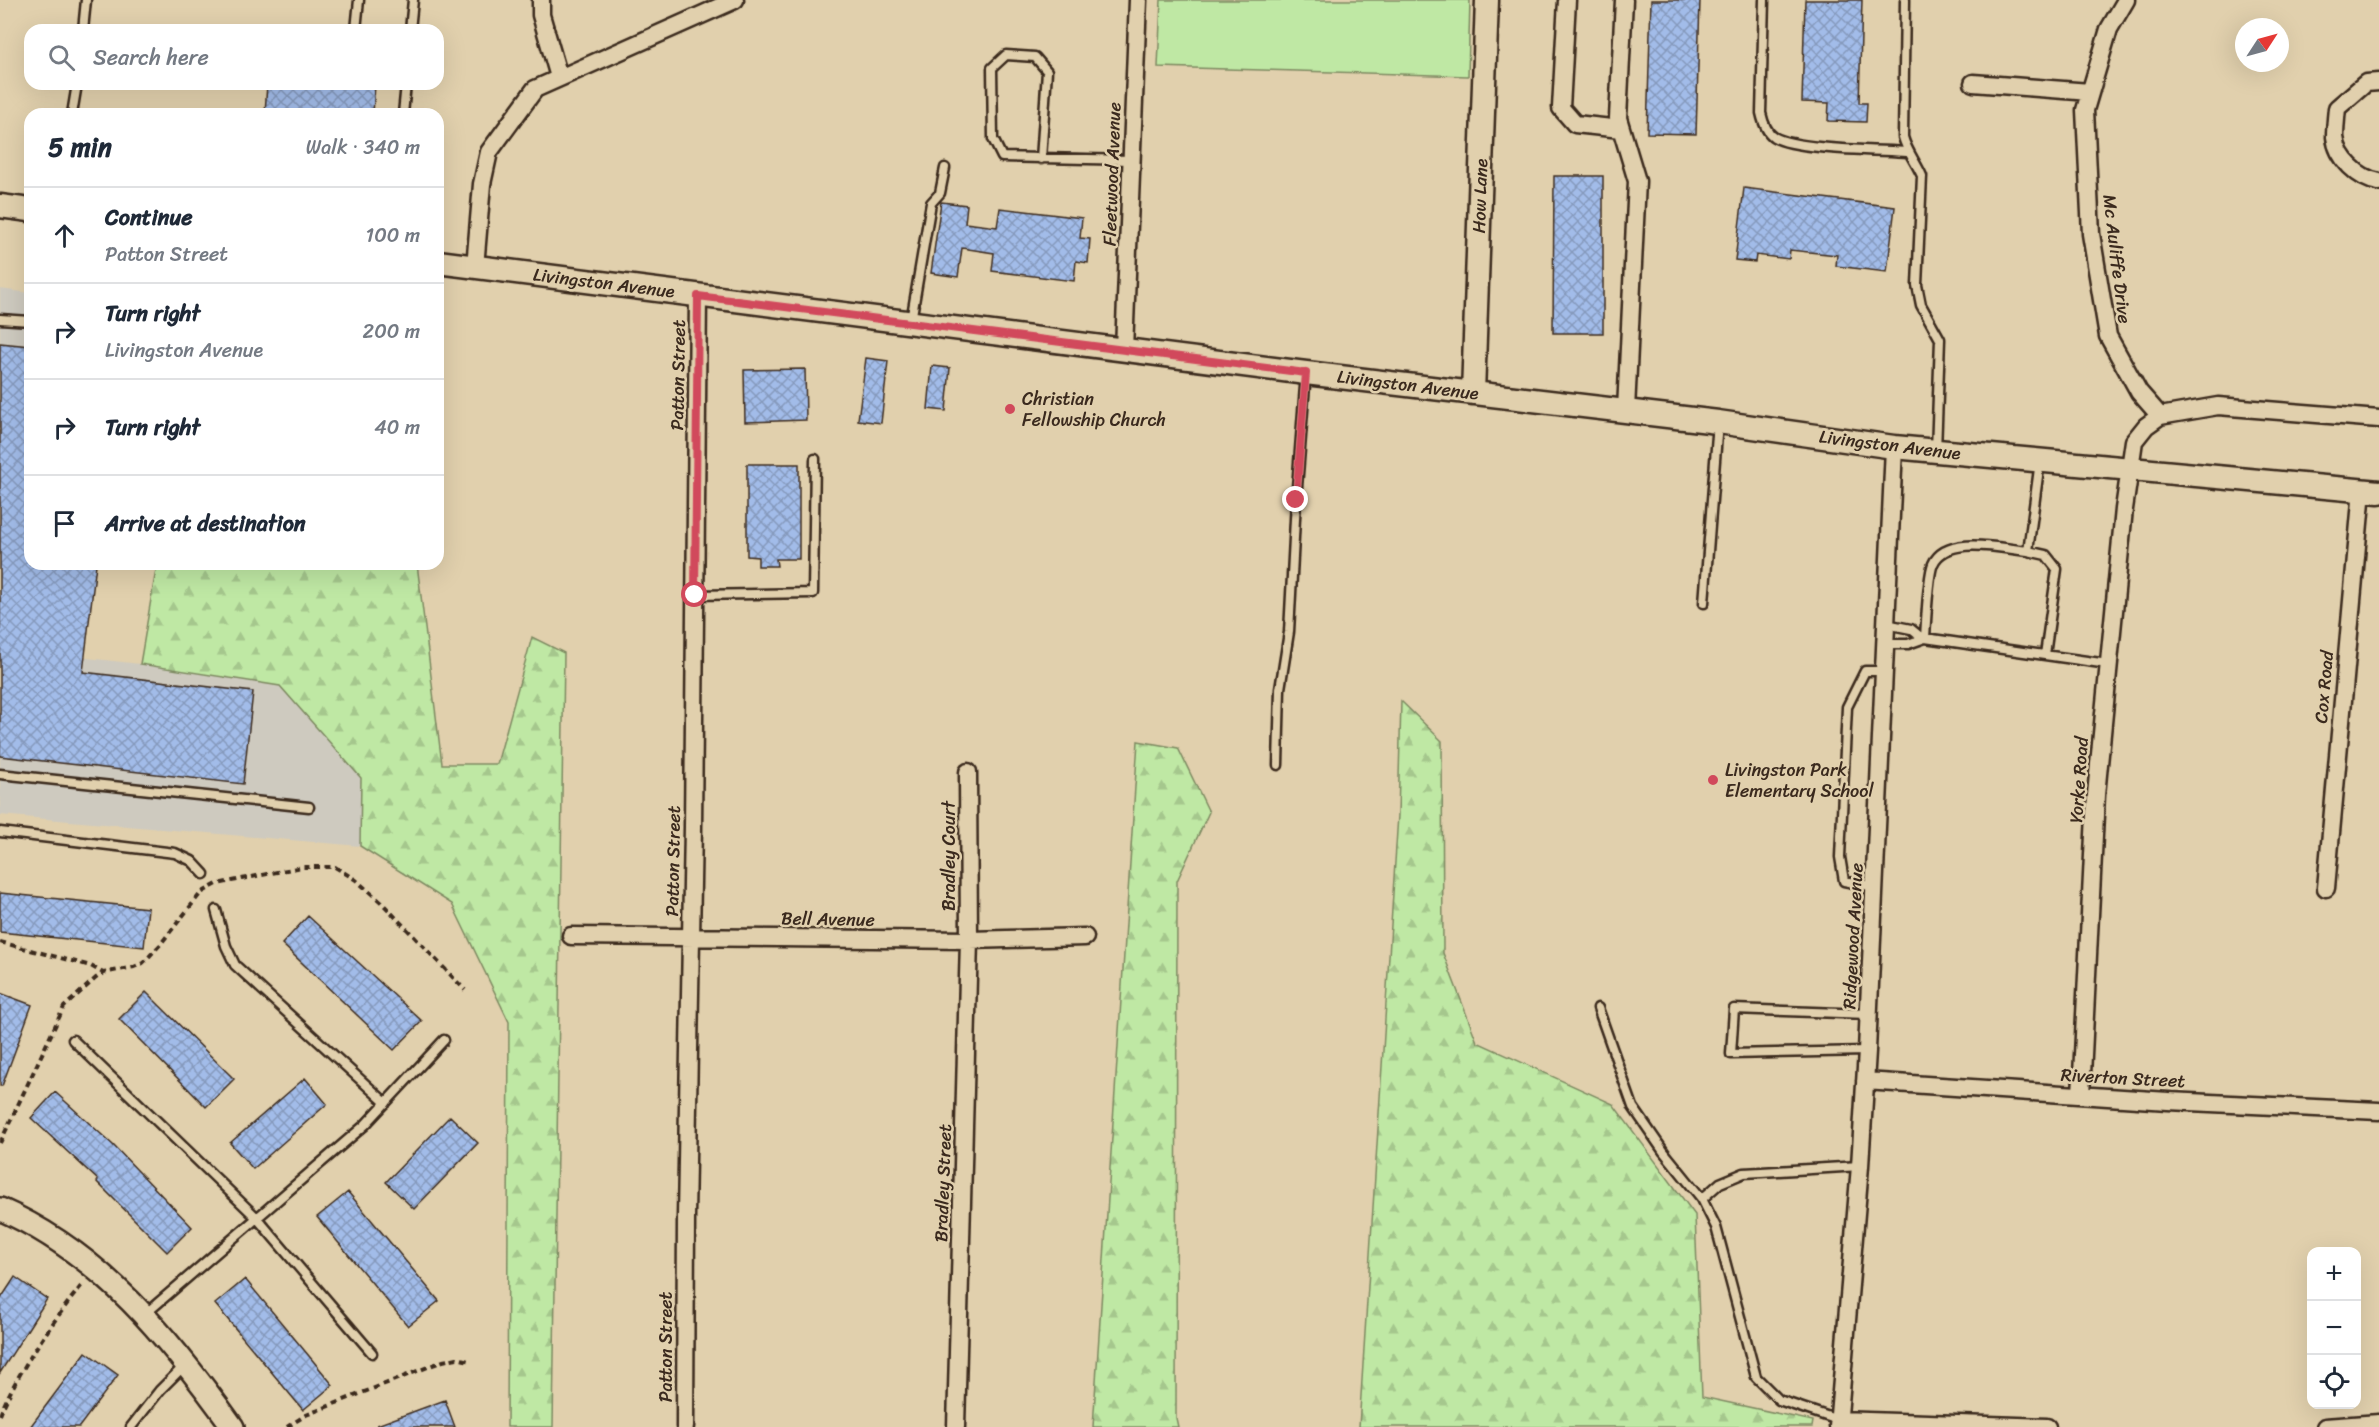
<!DOCTYPE html>
<html lang="en">
<head>
<meta charset="utf-8">
<style>
  :root { --surface:#fff; --page:#f6f6f7; --text:#1f2937; --muted:#747a83; --line:#e0e1e3 }
  body { margin:0; font-family:Sriracha,sans-serif; background:var(--page); color:var(--text) }
  .controls { position:absolute; right:18px; bottom:18px; display:grid; overflow:hidden; border-radius:12px; box-shadow:0 6px 24px #0002 }
  .controls button { width:54px; height:54px; display:grid; place-items:center; padding:0; border:0; border-bottom:2px solid var(--line); background:var(--surface); color:var(--text); font:30px sans-serif }
  .compass { position:absolute; left:2235px; top:18px; width:54px; height:54px; border-radius:50%; background:var(--surface); box-shadow:0 6px 24px #0002; rotate:54deg }
  .stop { position:absolute; width:18px; height:18px; margin:-14px; border:4px solid #d1495b; border-radius:50%; background:#fff }
  .stop.end { background:#d1495b; border-color:#fff; box-shadow:0 2px 6px #0008 }
  .list { margin:0; padding:0; list-style:none }
  h2 { display:flex; justify-content:space-between; align-items:center; height:78px; margin:0; padding:0 24px; font-size:26px }
  h2 small { font-size:20px; font-weight:400; color:var(--muted) }
  .list li { display:grid; grid-template-columns:39px 1fr auto; gap:18px; align-items:center; box-sizing:border-box; height:96px; padding:0 24px; border-top:2px solid var(--line) }
  .list b { display:block; font-size:22px; white-space:nowrap }
  .list p { margin:0; font-size:20px; white-space:nowrap; color:var(--muted) }
  .list em { font-size:20px; font-style:normal; color:var(--muted) }
  .icon { flex:none; width:33px; height:33px; fill:none; stroke:currentColor; stroke-width:2; stroke-linecap:round; stroke-linejoin:round }
  .map { position:relative; flex:none; width:2379px; height:1427px; overflow:hidden }
  .search { position:absolute; background:var(--surface); box-shadow:0 6px 24px #0002; left:24px; top:24px; width:420px; height:66px; display:flex; align-items:center; gap:15px; box-sizing:border-box; padding:0 21px; border-radius:18px; color:var(--muted); font-size:22px }
  .panel { position:absolute; background:var(--surface); box-shadow:0 6px 24px #0002; left:24px; top:108px; width:420px; height:462px; border-radius:18px }
  .map>svg:first-child { display:block }
</style>
</head>
<body>
<div class="map">
<svg width="2379" height="1427" viewBox="0 0 2379 1427">
  <defs>
    <pattern id="forest-firs" width="22" height="20" patternUnits="userSpaceOnUse" patternTransform="scale(1.5)"><rect width="22" height="20" fill="#bfe8a4"/><path d="M5 1l3.5 6h-7zM16 11l3.5 6h-7z" fill="#a5c78d"/></pattern>
    <pattern id="building-cross-hatch" width="8" height="8" patternUnits="userSpaceOnUse" patternTransform="scale(1.5)"><rect width="8" height="8" fill="#a2bce9"/><path d="M0 0l8 8M0 8l8-8" fill="none" stroke="#8599bc"/></pattern>
  </defs>
  <rect width="100%" height="100%" fill="#e1d0ad"/>
  <filter id="ink" filterUnits="userSpaceOnUse"><feTurbulence type="fractalNoise" baseFrequency=".0167" numOctaves="2"/><feDisplacementMap in="SourceGraphic" scale="12" xChannelSelector="R" yChannelSelector="G"/><feConvolveMatrix kernelMatrix="1 2 1 2 8 2 1 2 1" color-interpolation-filters="sRGB"/></filter>
  <g filter="url(#ink)">
    <path fill="#cecabf" d="M0,289l30,4v271l48,93 62,7 140,22 81,92 -1,68 -360,-31z"/>
    <path fill="#bfe8a4" stroke="#7d8961" stroke-width="1.5" d="M1161,0h309l-2,76 -310,-9z"/>
    <path fill="url(#forest-firs)" stroke="#7d8961" stroke-width="1.5" d="M157,564h260l25,200h55l35,-127 32,16 -11,774h-46l2,-405 -57,-118 -92,-58 1,-68 -81,-92 -140,-22z
      M1401,701l41,40 1,212 34,89 136,62 82,111 7,182 111,24 -1,6h-453l39,-612z
      M1138,741l40,7 31,64 -32,69 -1,537 2,9h-85z"/>
    <path fill="url(#building-cross-hatch)" stroke="#3b2a1e" stroke-width="1.5" d="M1651,0h49l-4,134 -49,-1z
      M1805,0h57l-3,103h8l-1,19 -38,-1 1,-18 -27,-1z
      M267,84h108l-2,30h-108z
      M1554,176h49v157h-50z
      M1744,188l151,19 -8,65 -51,-6 1,-11 -47,-5 -1,9 -33,-4 -1,7 -20,-2z
      M941,202l26,3 -2,18 32,4 3,-19 82,10 -2,20 10,1 -2,24 -12,-2 -2,20 -82,-10 2,-18 -32,-5 -4,29 -27,-4z
      M0,343l30,3v218h66l-13,108 170,20 -10,92 -243,-28z
      M866,358l22,3 -7,62 -23,-3z
      M932,366l18,2 -4,43 -18,-2z
      M805,369l1,51 -61,2 -1,-52z
      M747,464h52v95h-23l1,7h-19v-9l-11,-1z
      M0,893l148,15 -4,39 -144,-15z
      M308,916l114,105 -28,29 -112,-106z
      M146,992l88,87 -28,28 -87,-88z
      M0,993l32,12 -30,81h-2z
      M305,1078l22,26 -74,65 -23,-26z
      M55,1092l58,53 79,82 -25,25 -70,-70 1,-2 -67,-62z
      M450,1116l28,27 -64,66 -28,-27z
      M348,1192l91,109 -31,25 -91,-109z
      M15,1277l32,22 -47,74v-73z
      M245,1279l88,106 -30,25 -88,-106z
      M86,1352l32,23 -39,52h-49z
      M445,1400l10,27h-78v-2z"/>
    <g fill="none" stroke-linecap="round" stroke-linejoin="round">
      <defs>
        <path id="service" d="M1764,0l-3,113c2,9 5,19 13,24 22,13 104,13 133,15
          M1905,0l-2,137c4,15 13,25 19,39l-5,109 4,20 19,34 -4,112
          M83,30l3,-30
          M356,30l3,-30
          M410,30l3,-30
          M72,114l5,-30
          M403,114l3,-30
          M1041,159l6,-88 -12,-14 -29,-2 -14,13 1,71 9,18 130,3
          M0,319l30,2
          M911,321l20,-118 9,-10 5,-25
          M2028,551l18,4 11,14 -12,86
          M695,595l118,-2 2,-134
          M1704,603l14,-181
          M1886,624l25,5 11,9
          M1925,638c1,-15 3,-63 8,-74 13,-30 71,-15 95,-13l12,-90
          M1885,644h23l17,-6 183,26
          M1278,765l2,-76 9,-57 7,-132 10,-127
          M0,774l309,33
          M0,832l175,21 17,8 12,13
          M1875,887l-31,-6 -4,-24 7,-150 18,-36h19
          M216,910l10,36 9,19 151,138
          M1598,1008l35,99 31,45 38,47 14,28 40,150 23,23 59,20
          M73,1040l183,177 116,136
          M1867,1051l-136,3 3,-45 134,5
          M1702,1199l18,-16 24,-10 116,-7
          M144,1315l221,-190 79,-85
          M131,1427l29,-37 25,-25"/>
        <path id="minor" d="M541,0v15l18,62
          M1567,0l-6,108 14,16 46,5
          M1624,0l-6,118 19,63 -11,229
          M2126,0l-17,29 -24,81 6,124 17,102 31,56 21,24
          M2379,82l-13,1 -29,25c-1,10 -2,20 -2,29 2,21 24,42 44,45
          M1973,83l117,9
          M475,267l7,-83 7,-32 46,-63 200,-89
          M1124,349l14,-349
          M2326,888l36,-398
          M571,936l398,4 116,-3
          M1865,1081l303,20 211,10
          M2081,1095l15,-300 28,-286 10,-68 12,-15 14,-10 58,-10 161,13
          M1838,1420l209,7
          M685,1427l1,-210 7,-390 5,-531
          M956,1427l13,-487 -1,-168
          M1838,1427l22,-261 7,-115 27,-604
          M2325,1427l54,-4"/>
        <path id="tertiary" d="M0,1209c101,44 170,130 233,218"/>
        <path id="secondary" d="M0,206l30,4
          M438,262l868,111 412,49 176,25 485,45
          M1473,393l14,-393"/>
      </defs>
      <use href="#service" stroke="#3b2a1e" stroke-width="13"/>
      <use href="#minor" stroke="#3b2a1e" stroke-width="21"/>
      <use href="#tertiary" stroke="#3b2a1e" stroke-width="26"/>
      <use href="#secondary" stroke="#3b2a1e" stroke-width="27"/>
      <path stroke="#3b2a1e" stroke-width="4" stroke-dasharray="6 4.5" stroke-linecap="butt" d="M0,942l91,24 12,7
        M0,1143l64,-136 32,-29 7,-5 31,-6 9,-4 16,-17 42,-53 16,-9 85,-17h33l21,13 25,22 84,88
        M0,1415c16,-41 54,-96 82,-130
        M287,1427l19,-12 137,-54 14,-3 12,3"/>
      <use href="#service" stroke="#e1d0ad" stroke-width="8"/>
      <use href="#minor" stroke="#e1d0ad" stroke-width="16"/>
      <use href="#tertiary" stroke="#e1d0ad" stroke-width="21"/>
      <use href="#secondary" stroke="#e1d0ad" stroke-width="22"/>
    </g>
  </g>
  <g fill="none" stroke-linecap="round" stroke-linejoin="round" filter="url(#ink)">
    <path stroke="#d1495b" stroke-width="8" d="M695,595l3,-299 608,77 -10,127"/>
  </g>
  <g fill="#d1495b" stroke="#e1d0ad" stroke-width="2">
    <circle cx="1010" cy="409" r="6"/>
    <circle cx="1713" cy="780" r="6"/>
  </g>
  <g text-anchor="middle" dominant-baseline="central" stroke-width="5" stroke-linejoin="round" paint-order="stroke">
    <g font-size="18" fill="#3b2a1e" stroke="#e1d0ad">
      <text transform="translate(1112 174) rotate(-88)">Fleetwood Avenue</text>
      <text transform="translate(1480 196) rotate(-88)">How Lane</text>
      <text transform="translate(2117 259) rotate(83)">Mc Auliffe Drive</text>
      <text transform="translate(604 283) rotate(7)">Livingston Avenue</text>
      <text transform="translate(678 375) rotate(-89)">Patton Street</text>
      <text transform="translate(1408 385) rotate(7)">Livingston Avenue</text>
      <text transform="translate(1890 445) rotate(7)">Livingston Avenue</text>
      <text transform="translate(2324 687) rotate(-85)">Cox Road</text>
      <text transform="translate(2079 780) rotate(-86)">Yorke Road</text>
      <text transform="translate(949 856) rotate(-90)">Bradley Court</text>
      <text transform="translate(673 861) rotate(-89)">Patton Street</text>
      <text transform="translate(828 919) rotate(1)">Bell Avenue</text>
      <text transform="translate(1853 936) rotate(-87)">Ridgewood Avenue</text>
      <text transform="translate(2123 1078) rotate(3)">Riverton Street</text>
      <text transform="translate(943 1183) rotate(-88)">Bradley Street</text>
      <text transform="translate(666 1347) rotate(-90)">Patton Street</text>
    </g>
    <g font-size="18" fill="#3b2a1e" stroke="#e1d0ad" text-anchor="start">
      <text x="1022" y="399">Christian<tspan x="1022" dy="21">Fellowship Church</tspan></text>
      <text x="1725" y="770">Livingston Park<tspan x="1725" dy="21">Elementary School</tspan></text>
    </g>
  </g>
</svg>
<div class="controls">
<button>+</button>
<button>−</button>
<button><svg class="icon" aria-label="locate" viewBox="0 0 24 24"><circle cx="12" cy="12" r="6"/><path d="M12 2v4M12 18v4M2 12h4M18 12h4"/></svg></button>
</div>
<svg class="compass" viewBox="-18 -18 36 36"><path d="M0-13l5 13h-10z" fill="#e53935"/><path d="M0 13l5-13h-10z" fill="#747a83"/></svg>
<div class="stop" style="left:695px;top:595px"></div>
<div class="stop end" style="left:1296px;top:500px"></div>
<div class="search"><svg class="icon" aria-label="search" viewBox="0 0 24 24"><circle cx="10" cy="10" r="6"/><path d="M15 15l6 6"/></svg>Search here</div>
<section class="panel">
<h2>5 min<small>Walk · 340 m</small></h2>
<ul class="list">
<li><svg class="icon" aria-label="ahead" viewBox="0 0 24 24"><path d="M12 20V5M6 11l6-6 6 6"/></svg><div><b>Continue</b><p>Patton Street</p></div><em>100 m</em></li>
<li><svg class="icon" aria-label="right" viewBox="0 0 24 24"><path d="M7 20v-9h11M14 6l5 5-5 5"/></svg><div><b>Turn right</b><p>Livingston Avenue</p></div><em>200 m</em></li>
<li><svg class="icon" aria-label="right" viewBox="0 0 24 24"><path d="M7 20v-9h11M14 6l5 5-5 5"/></svg><div><b>Turn right</b></div><em>40 m</em></li>
<li><svg class="icon" aria-label="arrive" viewBox="0 0 24 24"><path d="M6 21V4h12l-3 4 3 4H6"/></svg><div><b>Arrive at destination</b></div></li>
</ul>
</section>
</div>
</body>
</html>
